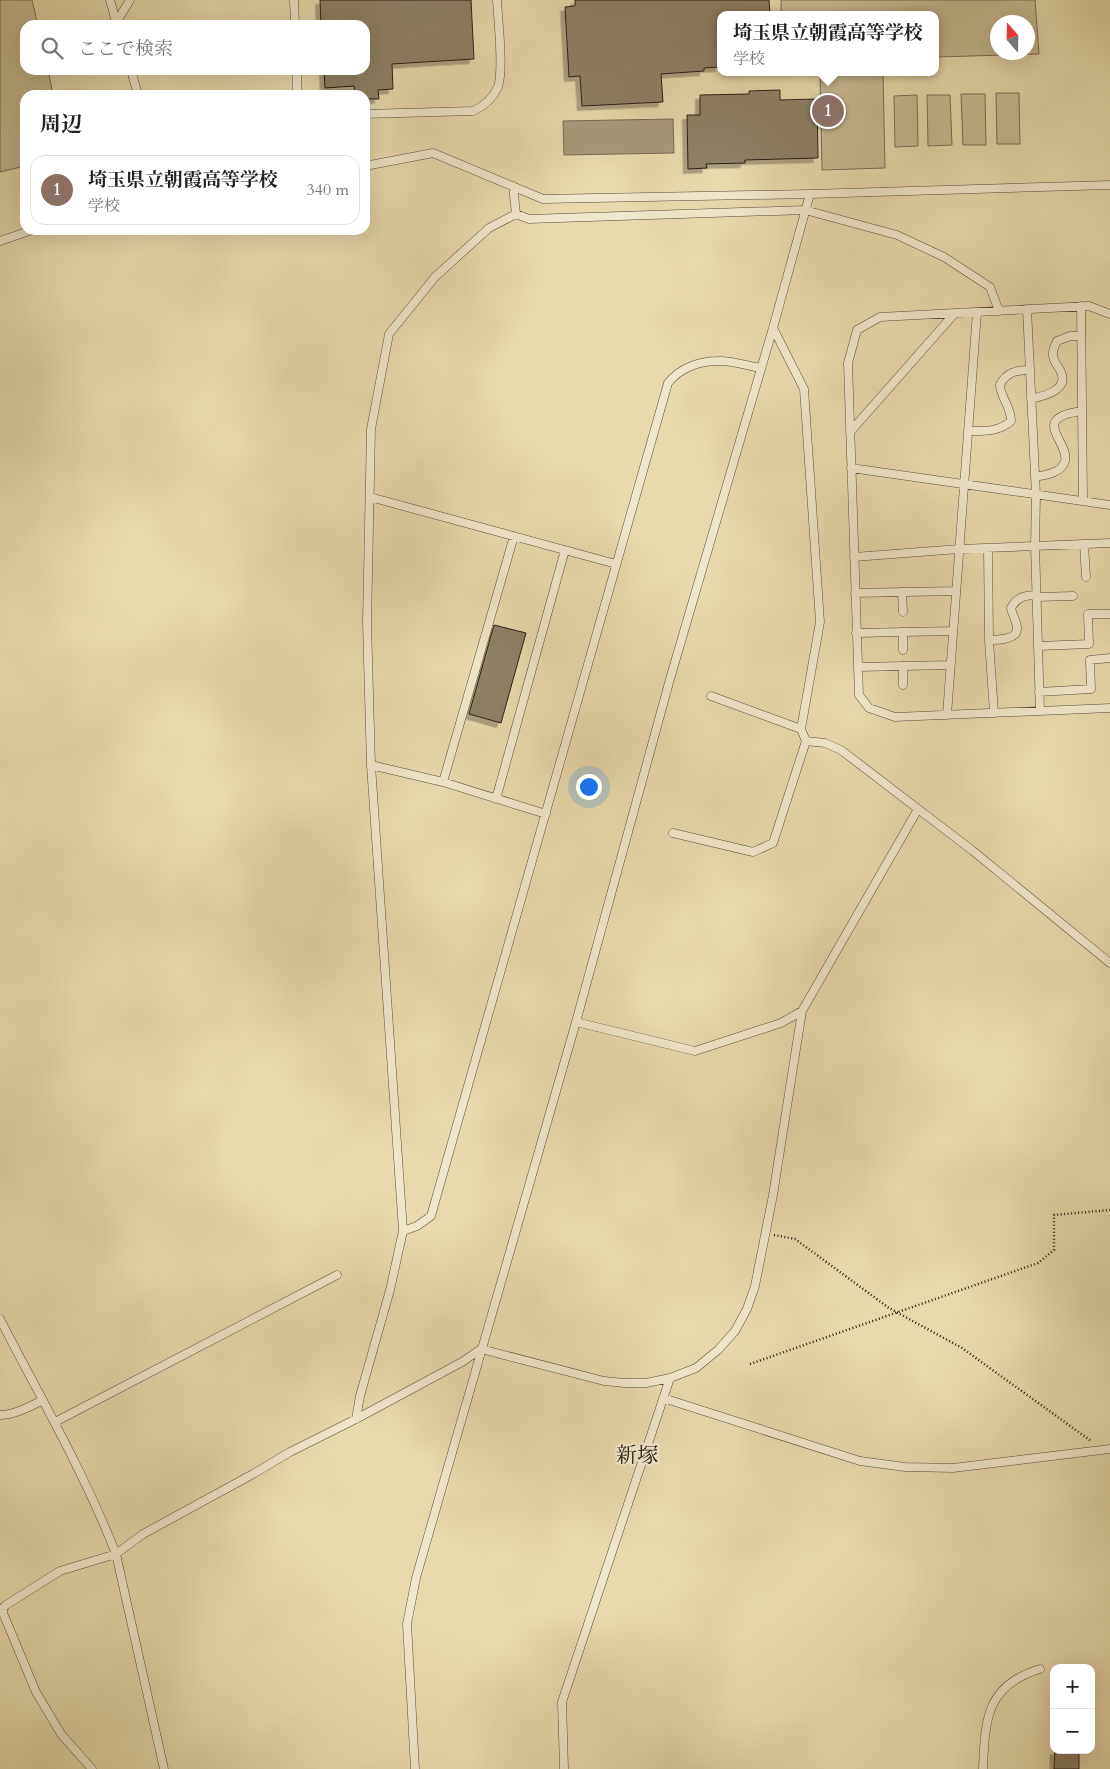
<!DOCTYPE html>
<html lang="ja">
<head>
<meta charset="utf-8">
<style>
  :root { --surface:#fff; --page:#f2f2f2; --text:#202124; --muted:#757577; --line:#e0e0e0; --accent:#8f2418 }
  body { margin:0; font-family:Cardo,"Noto Serif JP",serif; background:var(--page); color:var(--text) }
  .controls { position:absolute; right:15px; bottom:15px; display:grid; overflow:hidden; border-radius:10px; box-shadow:0 5px 20px #0002 }
  .controls button { width:45px; height:45px; display:grid; place-items:center; padding:0; border:0; border-bottom:1px solid var(--line); background:var(--surface); color:var(--text); font:25px sans-serif }
  .compass { position:absolute; left:990px; top:15px; width:45px; height:45px; border-radius:50%; background:var(--surface); box-shadow:0 5px 20px #0002; rotate:340deg }
  .you { position:absolute; left:588px; top:786px; width:18px; height:18px; margin:-12px; border:4px solid #fff; border-radius:50%; background:#1a73e8; box-shadow:0 0 0 8px #1a73e833 }
  .badge { display:grid; place-items:center; width:32px; height:32px; border-radius:50%; background:var(--accent); color:#fff; font-size:16px; font-weight:700 }
  .pin { position:absolute; translate:-50% -50%; border:2px solid #fff; box-shadow:0 1px 5px #0006 }
  .popup { position:absolute; left:717px; top:11px; width:222px; height:65px; box-sizing:border-box; display:grid; place-content:center; border-radius:10px; background:var(--surface); filter:drop-shadow(0 1px 4px #0005); font-size:16px; white-space:nowrap; color:var(--muted) }
  .popup b { font-size:19px; color:var(--text) }
  .popup::after { content:''; position:absolute; left:50%; top:100%; margin-left:-10px; border:10px solid transparent; border-top-color:var(--surface) }
  .list { margin:0; padding:0; list-style:none }
  h2 { display:flex; justify-content:space-between; align-items:center; height:65px; margin:0; padding:0 20px; font-size:21px }
  h2 small { font-size:16px; font-weight:400; color:var(--muted) }
  .list li { display:grid; grid-template-columns:32px 1fr auto; gap:15px; align-items:center; box-sizing:border-box; height:70px; margin:0 10px 10px; padding:0 10px; border:1px solid var(--line); border-radius:15px }
  .list b { display:block; font-size:19px; white-space:nowrap }
  .list p { margin:0; font-size:16px; white-space:nowrap; color:var(--muted) }
  .list em { font-size:16px; font-style:normal; color:var(--muted) }
  .icon { flex:none; width:28px; height:28px; fill:none; stroke:currentColor; stroke-width:2; stroke-linecap:round; stroke-linejoin:round }
  .map { position:relative; flex:none; width:1110px; height:1769px; overflow:hidden }
  .search { position:absolute; background:var(--surface); box-shadow:0 5px 20px #0002; left:20px; top:20px; width:350px; height:55px; display:flex; align-items:center; gap:12px; box-sizing:border-box; padding:0 18px; border-radius:15px; color:var(--muted); font-size:19px }
  .panel { position:absolute; background:var(--surface); box-shadow:0 5px 20px #0002; left:20px; top:90px; width:350px; height:145px; border-radius:15px }
  .map>svg:first-child { display:block }
</style>
</head>
<body>
<div class="map">
<svg width="1110" height="1769" viewBox="0 0 1110 1769">
  <defs>
    <filter id="shadow"><feDropShadow dx="-4.5" dy="4.5" stdDeviation="0" flood-color="#0004"/></filter>
  </defs>
  <rect width="100%" height="100%" fill="#e7daac"/>
  <filter id="stains"><feTurbulence type="fractalNoise" baseFrequency=".004" numOctaves="4"/><feColorMatrix values="0 0 0 0 .2 0 0 0 0 .09 0 0 0 0 .02 0 0 0 .5 -.17"/></filter>
  <radialGradient id="worn" r=".72"><stop offset=".6" stop-color="#630" stop-opacity="0"/><stop offset="1" stop-color="#630" stop-opacity=".3"/></radialGradient>
  <path fill="#c7bb93" stroke="#796e56" fill-rule="evenodd" d="M0,0h32l6,25h-13v45h23l5,25h-28v71l-25,6z
    M781,0h254l4,54 -103,3v-42h-155zM998,22h30v30h-30z
    M820,72h63l2,96 -63,2z
    M996,93h23l1,51h-23z
    M961,94h24l1,51h-23z
    M917,95l1,51 -23,1 -1,-51z
    M927,95h23l2,50 -24,1z"/>
  <path fill="#a79b7a" stroke="#756a53" d="M673,119l1,34 -110,2 -1,-34z"/>
  <path fill="#8d8165" stroke="#2b2118" filter="url(#shadow)" d="M320,0h151l3,59 -82,5 1,25 -15,1 1,9h-14v-4h-10l-1,-9 -29,2 -1,-18h41v-45h-44z
    M575,0h194l1,15h-50v52l-16,1v3l-43,3 2,28 -81,4 -2,-30 -11,1 -4,-70 10,-1z
    M780,90v10l37,-1 1,59 -73,2v3l-39,1 1,4 -19,1 -1,-54h13v-20l49,-1v-3z
    M494,625l32,8 -25,90 -32,-9z
    M1055,1750h24v19h-25z"/>
  <g fill="none" stroke-linecap="round" stroke-linejoin="round">
    <defs>
      <path id="service" d="M110,0l7,25
        M294,0l1,25
        M116,23l14,-23
        M131,70l7,25
        M297,70v25
        M365,114l108,-3c11,-5 20,-13 25,-24 6,-18 0,-67 -1,-87
        M365,166l68,-13 110,46 267,-5 300,-9
        M513,186l3,28
        M0,241l32,-11
        M1081,306l2,195
        M1027,309l9,186 -1,51 5,165
        M1110,314l-21,-8 -209,11 -23,13 -9,33 11,332 10,13 26,9 215,-9
        M773,328l31,61 16,233 -19,107 5,12 19,2 16,7 132,101 137,112
        M1031,399c13,-3 40,-9 29,-29 -3,-5 -6,-8 -7,-14 -1,-5 2,-11 4,-15l13,-5h11
        M968,431c16,0 31,1 43,-10 0,-15 -10,-22 -11,-36 6,-13 17,-15 30,-15
        M850,432l105,-119
        M851,468l259,37
        M1035,477c10,-2 27,-4 30,-16 5,-19 -37,-43 17,-50
        M370,497l246,67
        M1084,544l2,33
        M988,548l1,92 5,73
        M854,557l105,-8 151,-6
        M902,592l1,20
        M855,593l101,-2
        M1037,597l36,-1
        M903,632v18
        M856,633l97,-2
        M989,640c7,0 29,0 28,-12 0,-6 -5,-14 -6,-20 6,-11 14,-13 26,-13
        M1038,646l51,-2 -1,-30h22
        M903,666v19
        M858,667l92,-2
        M1039,692l52,-3 -1,-29 20,-2
        M711,696l90,33
        M947,715l30,-403
        M371,765l72,17 103,32
        M443,782l71,-246
        M496,799l69,-249
        M673,833l80,19 20,-9 33,-102
        M576,1022l119,29 86,-28 21,-12
        M403,1231l14,-5 14,-10 237,-833c12,-15 31,-22 50,-22 13,-1 30,5 43,7
        M0,1319c40,78 84,153 116,235l48,215
        M663,1398l197,63 45,6 48,1 157,-19
        M0,1415c14,0 29,-8 41,-14
        M356,1419l4,-23 30,-106 13,-59 -32,-466 -4,-142 4,-194 18,-95 46,-57 54,-49 27,-14 13,5 276,-9 92,25 47,22 46,30 9,24
        M55,1422l282,-147
        M92,1769l-31,-35 -25,-42 -33,-79v-5l3,-3 54,-34 56,-17 27,-20 110,-60 37,-22 66,-33 106,-57 19,-13 123,32 20,2h22l24,-5 26,-10 22,-18 17,-19 12,-22 8,-23 18,-91 29,-184 116,-202
        M415,1769l-8,-145 9,-46 160,-556 94,-343 103,-351 37,-134
        M564,1769l-2,-67 108,-324
        M983,1769c2,-49 3,-84 57,-100"/>
    </defs>
    <use href="#service" stroke="#5a4f3d" stroke-width="9"/>
    <path stroke="#2b2118" stroke-width="2.5" stroke-dasharray="1 2.5" stroke-linecap="butt" d="M774,1235l21,4 94,69 73,40 129,93
      M750,1364l288,-101 16,-13v-35l56,-5"/>
    <use href="#service" stroke="#efe7c9" stroke-width="8"/>
  </g>
  <g text-anchor="middle" dominant-baseline="central" stroke-width="4.5" stroke-linejoin="round" paint-order="stroke">
    <g font-size="21" fill="#2b2118" stroke="#efe7c9">
      <text x="637" y="1455">新塚</text>
    </g>
  </g>
  <rect width="100%" height="100%" filter="url(#stains)"/>
  <rect width="100%" height="100%" fill="url(#worn)"/>
</svg>
<div class="controls">
<button>+</button>
<button>−</button>
</div>
<svg class="compass" viewBox="-18 -18 36 36"><path d="M0-13l5 13h-10z" fill="#e53935"/><path d="M0 13l5-13h-10z" fill="#757577"/></svg>
<div class="you"></div>
<div class="pin badge" style="left:828px;top:111px;background:#8d6e63">1</div>
<div class="popup"><b>埼玉県立朝霞高等学校</b>学校</div>
<div class="search"><svg class="icon" aria-label="search" viewBox="0 0 24 24"><circle cx="10" cy="10" r="6"/><path d="M15 15l6 6"/></svg>ここで検索</div>
<section class="panel">
<h2>周辺<small></small></h2>
<ul class="list">
<li><span class="badge" style="background:#8d6e63">1</span><div><b>埼玉県立朝霞高等学校</b><p>学校</p></div><em>340 m</em></li>
</ul>
</section>
</div>
</body>
</html>
